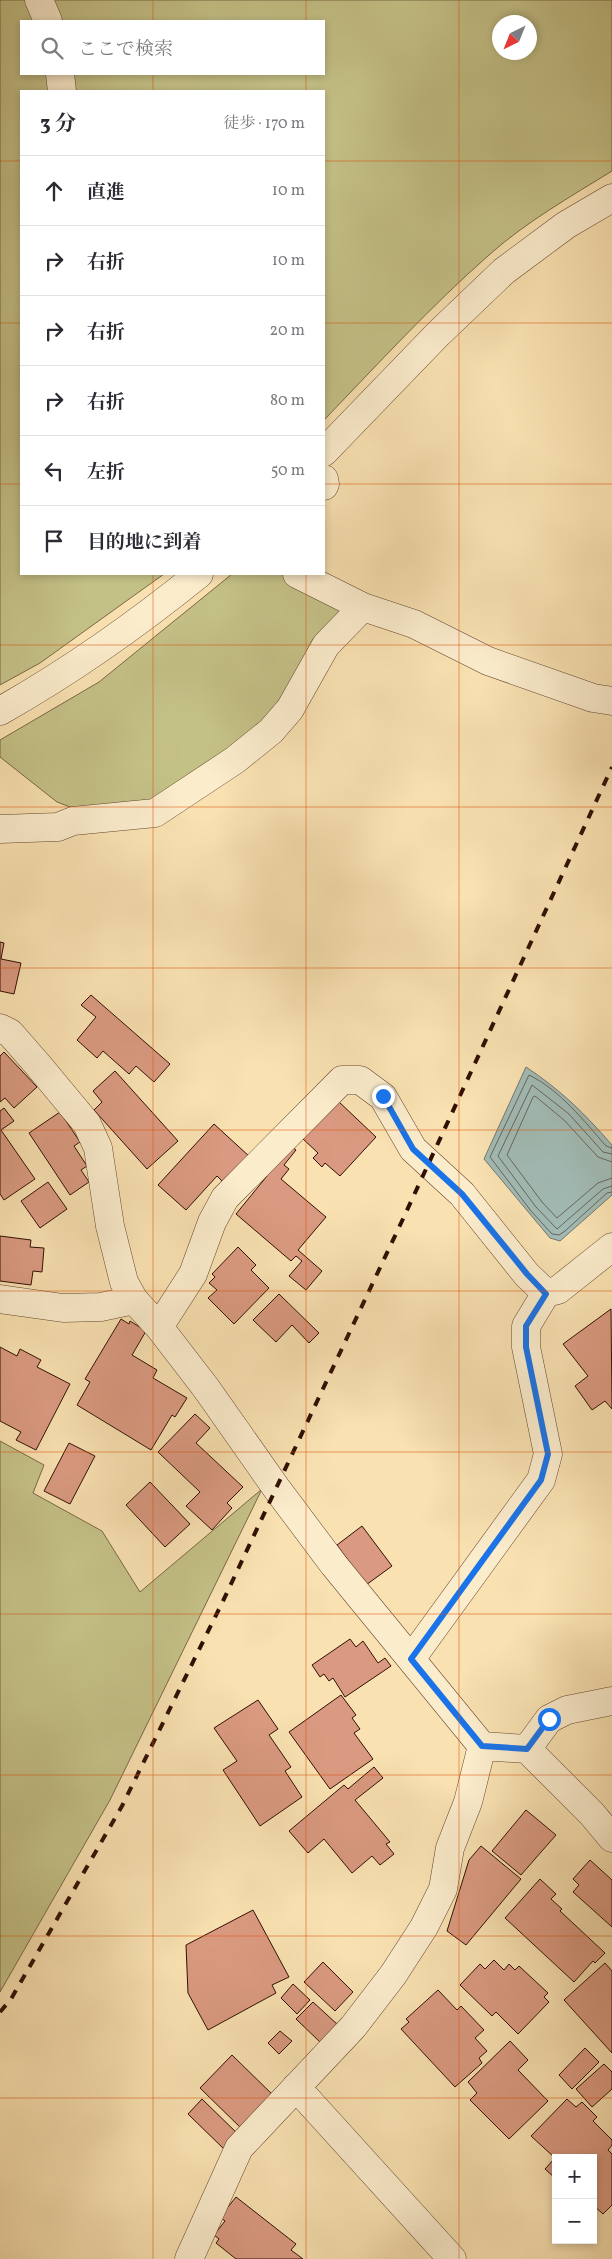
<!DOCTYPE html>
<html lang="ja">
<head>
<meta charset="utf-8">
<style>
  :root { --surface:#fff; --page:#f2f2f3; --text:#2b2b33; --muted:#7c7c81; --line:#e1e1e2 }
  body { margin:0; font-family:Vollkorn,"Noto Serif JP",serif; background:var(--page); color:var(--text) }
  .controls { position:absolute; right:15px; bottom:15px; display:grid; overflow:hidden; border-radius:0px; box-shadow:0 2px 8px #0003 }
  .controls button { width:45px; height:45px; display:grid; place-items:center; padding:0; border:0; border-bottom:1px solid var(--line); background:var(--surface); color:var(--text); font:25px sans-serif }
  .compass { position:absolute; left:492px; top:15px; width:45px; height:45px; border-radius:50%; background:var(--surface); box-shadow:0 2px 8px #0003; rotate:223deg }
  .stop { position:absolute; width:15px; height:15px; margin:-11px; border:4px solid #1a73e8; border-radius:50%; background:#fff }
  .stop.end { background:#1a73e8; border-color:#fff; box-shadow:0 1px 5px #0008 }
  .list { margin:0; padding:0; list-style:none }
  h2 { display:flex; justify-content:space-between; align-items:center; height:65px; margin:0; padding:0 20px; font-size:21px }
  h2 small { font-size:16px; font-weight:400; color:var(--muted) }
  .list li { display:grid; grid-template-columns:32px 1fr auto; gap:15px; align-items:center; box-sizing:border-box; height:70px; padding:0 20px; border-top:1px solid var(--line) }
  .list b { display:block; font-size:19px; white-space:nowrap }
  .list em { font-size:16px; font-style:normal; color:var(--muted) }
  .icon { flex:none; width:28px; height:28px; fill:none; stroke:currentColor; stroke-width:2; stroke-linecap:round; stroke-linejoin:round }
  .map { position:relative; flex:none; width:612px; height:2259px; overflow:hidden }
  .search { position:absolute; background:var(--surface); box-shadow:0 2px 8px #0003; left:20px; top:20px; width:305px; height:55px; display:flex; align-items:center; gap:12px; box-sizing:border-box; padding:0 18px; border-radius:0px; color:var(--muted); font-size:19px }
  .panel { position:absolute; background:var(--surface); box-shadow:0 2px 8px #0003; left:20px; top:90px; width:305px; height:485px; border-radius:0px }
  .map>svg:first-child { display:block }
</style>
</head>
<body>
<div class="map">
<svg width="612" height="2259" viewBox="0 0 612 2259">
  <rect width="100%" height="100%" fill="#f9e1b1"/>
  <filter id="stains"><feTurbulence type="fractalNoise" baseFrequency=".004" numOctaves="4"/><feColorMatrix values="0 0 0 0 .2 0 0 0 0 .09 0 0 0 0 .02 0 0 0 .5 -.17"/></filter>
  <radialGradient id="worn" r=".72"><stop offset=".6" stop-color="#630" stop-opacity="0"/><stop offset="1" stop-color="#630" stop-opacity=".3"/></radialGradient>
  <path fill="#c4c187" stroke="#7a6845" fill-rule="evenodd" d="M0,0h612v171c-42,26 -86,51 -123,84 -58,51 -111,109 -165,165v-329h-303v483h143l-124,89 -40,22zM21,21h303v53h-303zM500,22h30v30h-30z
    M232,574h50l61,37 -30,28 -32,64 -34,36 -95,66 -74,5 -21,-8 -57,-45v-17l99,-58z
    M0,1441l44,24 -11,28 69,38 38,61 122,-103 -152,311 -110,192z"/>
  <path fill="#a1bbb5" stroke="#74766e" d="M526,1067c35,23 59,47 86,78v50l-52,46 -10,-3 -66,-79z"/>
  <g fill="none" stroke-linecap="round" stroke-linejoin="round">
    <path stroke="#69655c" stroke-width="1" d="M612,1148l-6,-2c-22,-25 -46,-56 -77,-71l-39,82 41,54 21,23 7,1 6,-4 42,-38 5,-1
      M612,1154l-9,-2 -34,-38 -37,-29 -34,71 38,51 21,22 46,-40 9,-3
      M612,1162l-14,-5 -34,-37 -29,-24 -2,1 -26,58 35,47 15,16 41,-35 14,-5"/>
  </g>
  <path fill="#da9a81" stroke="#310f03" d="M0,942l4,1 -3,16 20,4 -7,31 -14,-3z
    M91,995l79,69 -16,18 -18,-16 -7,8 -26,-23 -6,7 -20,-18 19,-23 -15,-12z
    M4,1052l33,35 -23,21 -9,-10 -5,4v-46z
    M115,1071l63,70 -31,28 -53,-59 8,-8 -9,-11z
    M337,1100l39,37 -36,39 -15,-13 -3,4 -9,-9 5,-5 -16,-15z
    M4,1108l10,13 -13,9 34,49 -31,21 -4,-6v-83z
    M60,1112l20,30 -6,4 13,20 -6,4 8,12 -19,13 -41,-62z
    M214,1124l36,33 -25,27 -8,-8 -31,34 -28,-25z
    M286,1142l10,8 -12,15 5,4 -8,10 45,38 -28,33 24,21 -16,19 -17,-14 13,-15 -6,-5 -5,5 -55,-47 31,-38 -6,-4z
    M48,1182l19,27 -27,19 -19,-27z
    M0,1236l31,4 -1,7 14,1 -2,24 -9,-1 -2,14 -31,-4z
    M238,1247l18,18 -5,5 18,18 -35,36 -26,-26 9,-8 -8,-7 6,-6 -3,-3z
    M279,1294l40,39 -10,10 -17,-18 -16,17 -23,-22z
    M611,1309l1,100 -7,-8 -13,9 -17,-24 13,-10 -25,-32z
    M121,1319l8,5 1,-3 16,10 -14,24 25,15 -4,8 34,20 -12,19 -3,-2 -21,35 -74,-45 13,-23 -5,-3z
    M0,1347l17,9 3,-7 21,11 -4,7 33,17 -34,66 -20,-10 5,-8 -21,-11z
    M195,1414l15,14 -14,15 47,44 -16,16 5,5 -20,22 -26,-24 14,-14 -42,-40z
    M69,1443l26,13 -25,48 -26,-13z
    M150,1482l40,42 -25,23 -39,-42z
    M362,1526l30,40 -26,19 -29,-40z
    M350,1639l6,8 7,-6 15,22 7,-5 6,8 -46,31 -12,-19 -4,3 -5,-7 -4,3 -8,-12z
    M341,1695l15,20 -4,3 8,11 -6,4 19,26 -43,30 -41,-57z
    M258,1700l20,29 -9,6 22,32 -6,4 17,26 -42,29 -37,-56 14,-9 -23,-33z
    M374,1767l9,11 -28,22 35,42 -4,2 8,10 -14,11 -8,-9 -20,17 -28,-34 -16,14 -19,-22 55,-46 4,4z
    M526,1810l30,25 -35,40 -29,-24z
    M481,1846l40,33 -55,66 -19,-14 22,-71z
    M590,1860l22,20v47l-39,-35 6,-7 -6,-6z
    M540,1879l16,15 -5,5 11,10 -2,2 45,42 -10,10 -2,-2 -19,21 -69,-64z
    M253,1910l36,67 -17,8 4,8 -68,37 -20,-37 -2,-48z
    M494,1960l10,10 5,-6 6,6 4,-4 29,27 -4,4 5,5 -31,32 -22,-22 -4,4 -32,-31 20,-21 5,5z
    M323,1962l30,30 -18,19 -31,-29z
    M605,1963l7,8v82l-48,-53z
    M293,1984l17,16 -13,14 -16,-16z
    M438,1990l19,20 4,-4 23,24 -9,8 12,13 -8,7 3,5 -27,24 -54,-58 8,-7 -3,-3z
    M313,2002l25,23 -17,18 -25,-24z
    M280,2031l12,10 -13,13 -11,-11z
    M510,2041l18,19 -10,10 30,31 -39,38 -39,-39 7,-7 -9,-11z
    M585,2048l14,14 -27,27 -13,-14z
    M232,2055l44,43 -32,33 -44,-43z
    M604,2064l8,8v17l-20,18 -16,-18z
    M202,2099l39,38 -15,14 -38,-37z
    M567,2099l9,8 6,-5 15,15 -4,4 19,19v5l-4,5 4,4v51l-9,9 -10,-9v-47h-37v21l-11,-10 10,-11 -24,-22z
    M236,2197l60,47 -5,6 12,9h-67l-20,-16 3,-4 -5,-4 11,-14 -5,-4z"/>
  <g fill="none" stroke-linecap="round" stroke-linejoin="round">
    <defs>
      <path id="minor" d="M39,0l9,21
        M60,74l2,17
        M324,452l114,-118 66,-63 62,-46 46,-27
        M324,479l1,5 -1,2
        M297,574l66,33
        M0,711c71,-40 136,-86 199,-137
        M0,829l58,-2 15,-6 82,-8 80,-53 36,-29 19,-22 36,-64 37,-38 51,17 74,37 105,37 19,3
        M0,1028l10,5 28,32 49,59 11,24 12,78 14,56 10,18 25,27 47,61 71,101 57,76 148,181 45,3 65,65 20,24
        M0,1299l63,9 38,-1 33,-7
        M159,1327l34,-53 19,-52 13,-24 117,-118h18l23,17 30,52 49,45 65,81 19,18
        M411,1659l130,-179 7,-26 -22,-107v-21l20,-33 12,-3 54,-43
        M527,1749l22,-30 18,-9 45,-9
        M296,2087l156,172
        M189,2259l50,-111 114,-121 40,-52 31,-48 19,-38 7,-41 18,-46 14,-56"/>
    </defs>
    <use href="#minor" stroke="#63442e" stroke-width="29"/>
    <use href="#minor" stroke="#fbeccc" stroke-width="28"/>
    <path stroke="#310f03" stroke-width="4" stroke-dasharray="9 9" stroke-linecap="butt" d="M0,2012l11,-13 111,-193 101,-205 179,-380 210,-454"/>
  </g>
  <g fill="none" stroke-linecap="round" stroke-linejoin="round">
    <path stroke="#1a73e8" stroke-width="6" d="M383,1096l30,53 49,45 65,80 19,20 -20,32v21l22,107 -7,26 -130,179 71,87 45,3 22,-30"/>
  </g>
  <path fill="none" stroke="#df550c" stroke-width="1" stroke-opacity="0.55" d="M153,0v21M306,0v21M459,0v2259M153,74v17M306,74v17M0,161h21M324,161h288M0,323h21M324,323h288M0,484h21M324,484h288M153,574v1685M306,574v1685M0,645h612M0,807h612M0,968h612M0,1130h612M0,1291h612M0,1452h612M0,1614h612M0,1775h612M0,1936h612M0,2098h612"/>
  <rect width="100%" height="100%" filter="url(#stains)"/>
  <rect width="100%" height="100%" fill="url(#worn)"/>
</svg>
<div class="controls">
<button>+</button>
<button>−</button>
</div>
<svg class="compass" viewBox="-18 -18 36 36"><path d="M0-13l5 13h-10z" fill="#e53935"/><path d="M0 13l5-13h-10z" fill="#7c7c81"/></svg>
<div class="stop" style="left:549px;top:1719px"></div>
<div class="stop end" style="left:383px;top:1096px"></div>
<div class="search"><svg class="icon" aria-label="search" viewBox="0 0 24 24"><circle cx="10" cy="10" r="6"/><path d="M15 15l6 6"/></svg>ここで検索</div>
<section class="panel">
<h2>3 分<small>徒歩 · 170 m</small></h2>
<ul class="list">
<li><svg class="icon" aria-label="ahead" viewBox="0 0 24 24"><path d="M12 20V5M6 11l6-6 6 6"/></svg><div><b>直進</b></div><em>10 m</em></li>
<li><svg class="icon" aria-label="right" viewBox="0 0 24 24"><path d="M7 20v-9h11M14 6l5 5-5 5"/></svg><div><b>右折</b></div><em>10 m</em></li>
<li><svg class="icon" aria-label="right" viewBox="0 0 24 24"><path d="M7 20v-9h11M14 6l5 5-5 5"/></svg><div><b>右折</b></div><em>20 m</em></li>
<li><svg class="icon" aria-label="right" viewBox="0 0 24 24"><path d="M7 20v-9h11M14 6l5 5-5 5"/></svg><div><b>右折</b></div><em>80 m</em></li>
<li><svg class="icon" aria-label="left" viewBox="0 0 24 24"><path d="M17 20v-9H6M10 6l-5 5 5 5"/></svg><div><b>左折</b></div><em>50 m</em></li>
<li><svg class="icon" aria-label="arrive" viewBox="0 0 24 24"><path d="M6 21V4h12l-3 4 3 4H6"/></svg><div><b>目的地に到着</b></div></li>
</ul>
</section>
</div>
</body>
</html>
